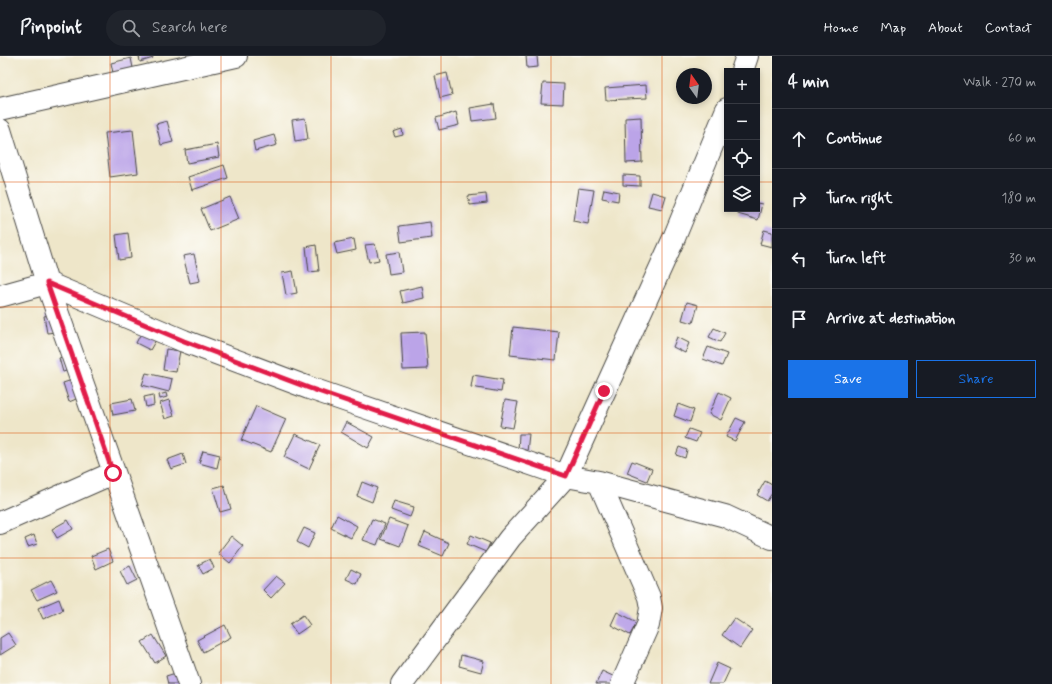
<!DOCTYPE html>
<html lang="en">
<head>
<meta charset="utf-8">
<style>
  :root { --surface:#171b24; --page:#20242c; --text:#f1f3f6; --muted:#9ea1a6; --line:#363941; --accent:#1a73e8 }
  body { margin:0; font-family:Mynerve,sans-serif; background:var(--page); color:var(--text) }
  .controls { position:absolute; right:12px; top:12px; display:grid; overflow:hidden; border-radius:0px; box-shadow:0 2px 6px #0003 }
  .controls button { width:36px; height:36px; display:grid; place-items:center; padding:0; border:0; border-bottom:1px solid var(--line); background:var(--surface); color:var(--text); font:20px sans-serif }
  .compass { position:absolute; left:676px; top:12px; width:36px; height:36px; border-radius:50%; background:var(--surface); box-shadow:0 2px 6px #0003; rotate:346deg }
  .stop { position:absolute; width:12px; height:12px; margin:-9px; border:3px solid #e11d48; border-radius:50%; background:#fff }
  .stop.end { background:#e11d48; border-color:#fff; box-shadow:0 1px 4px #0008 }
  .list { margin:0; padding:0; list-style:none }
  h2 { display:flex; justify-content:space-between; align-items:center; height:52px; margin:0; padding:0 16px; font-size:17px }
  h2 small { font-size:13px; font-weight:400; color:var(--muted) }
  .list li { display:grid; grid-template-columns:26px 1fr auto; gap:12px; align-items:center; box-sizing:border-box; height:60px; padding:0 16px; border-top:1px solid var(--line) }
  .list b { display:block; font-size:15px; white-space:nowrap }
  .list em { font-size:13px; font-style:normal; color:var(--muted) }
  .actions { display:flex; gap:8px; padding:12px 16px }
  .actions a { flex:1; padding:9px 0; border:1px solid var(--accent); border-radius:0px; text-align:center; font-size:14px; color:var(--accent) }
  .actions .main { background:var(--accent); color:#fff }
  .icon { flex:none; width:22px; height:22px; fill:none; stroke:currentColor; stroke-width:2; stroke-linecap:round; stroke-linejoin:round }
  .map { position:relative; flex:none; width:772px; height:628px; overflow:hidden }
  header { display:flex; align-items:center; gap:24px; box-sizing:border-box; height:56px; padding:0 20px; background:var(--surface); border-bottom:1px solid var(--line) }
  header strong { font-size:19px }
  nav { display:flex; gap:22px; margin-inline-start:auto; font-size:14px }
  .search { width:280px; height:36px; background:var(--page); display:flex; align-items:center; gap:10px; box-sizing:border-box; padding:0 14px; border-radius:22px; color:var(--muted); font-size:15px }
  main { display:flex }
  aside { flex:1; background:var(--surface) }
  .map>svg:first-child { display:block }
</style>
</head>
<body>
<header>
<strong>Pinpoint</strong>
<div class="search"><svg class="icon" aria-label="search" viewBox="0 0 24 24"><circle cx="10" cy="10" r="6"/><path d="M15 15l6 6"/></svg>Search here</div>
<nav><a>Home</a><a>Map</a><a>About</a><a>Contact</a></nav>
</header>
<main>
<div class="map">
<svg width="772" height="628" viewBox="0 0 772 628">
  <rect width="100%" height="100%" fill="#fdfcf7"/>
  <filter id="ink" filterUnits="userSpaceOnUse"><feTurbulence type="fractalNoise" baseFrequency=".025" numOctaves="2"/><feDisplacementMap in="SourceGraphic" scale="8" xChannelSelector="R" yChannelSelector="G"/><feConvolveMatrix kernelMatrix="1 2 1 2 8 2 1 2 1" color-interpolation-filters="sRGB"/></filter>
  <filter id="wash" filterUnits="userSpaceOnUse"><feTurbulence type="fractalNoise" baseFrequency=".012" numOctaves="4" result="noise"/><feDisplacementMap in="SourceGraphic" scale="16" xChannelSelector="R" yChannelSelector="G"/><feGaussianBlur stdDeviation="0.9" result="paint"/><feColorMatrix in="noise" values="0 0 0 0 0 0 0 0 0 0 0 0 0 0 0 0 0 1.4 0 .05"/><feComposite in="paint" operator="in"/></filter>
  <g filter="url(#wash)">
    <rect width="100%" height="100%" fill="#eee6c9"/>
    <g id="blocks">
      <path fill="#bba4e8" d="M139,0h13l1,2 -13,4z
        M526,0h11l1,11 -11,1z
        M131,2l3,15 -20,5 -3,-15z
        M447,17l5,22 -12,3 -5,-22z
        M543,27l21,1 -1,20 -22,-1z
        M646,29l1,13 -41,2 -1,-12z
        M494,48l2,14 -24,3 -2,-13z
        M456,56l3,13 -20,5 -3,-12z
        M641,61l1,45 -16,1 -1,-45z
        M305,62l3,21 -13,2 -3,-21z
        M167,65l6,21 -12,3 -5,-21z
        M402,73l1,6 -8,2 -2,-5z
        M133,74l5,43 -28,4 -5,-44z
        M274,79l3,10 -22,6 -2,-10z
        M217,88l2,13 -32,6 -2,-13z
        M224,109l4,13 -36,12 -4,-13z
        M623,119l17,1v10l-17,-1z
        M578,132l16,2 -6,34 -15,-3z
        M604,133l15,3 -1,9 -16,-3z
        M652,136l14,4 -4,13 -14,-3z
        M486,138l1,9 -17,2 -2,-9z
        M230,141l9,22 -29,12 -9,-22z
        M757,147l5,1 -4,16 -20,-6 2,-5h17z
        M430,166l2,16 -31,4 -2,-16z
        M764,174l8,2v15l-12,-3z
        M128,177l3,25 -12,2 -3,-25z
        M354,183l2,11 -19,4 -3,-11z
        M375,188l4,16 -10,2 -4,-17z
        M316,189l3,26 -10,1 -3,-25z
        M399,196l3,20 -13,2 -3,-20z
        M194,198l6,27 -10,2 -7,-27z
        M293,215l4,22 -11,2 -4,-22z
        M422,230l2,12 -21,5 -3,-12z
        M687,246l11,3 -5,18 -11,-3z
        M54,258l2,18 -9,1 -3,-17z
        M513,271l46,5 -3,28 -46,-5z
        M714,272l11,5 -5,9 -11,-5z
        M142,275l15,7 -7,12 -14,-7z
        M425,276l3,37 -25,1 -2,-37z
        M677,281l12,6 -4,10 -12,-6z
        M708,291l19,7 -5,12 -19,-7z
        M166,293l14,2 -4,21 -13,-2z
        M70,299l3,14 -10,3 -4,-14z
        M146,317l26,6 -3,13 -27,-7z
        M473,319l30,5 -2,12 -30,-5z
        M75,323l6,18 -12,5 -6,-19z
        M719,336l12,6 -10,22 -12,-6z
        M166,337l1,4 -7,2 -1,-4z
        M153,339l1,10 -8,2 -2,-10z
        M132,343l3,12 -22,4 -2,-12z
        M169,344l5,16 -9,3 -5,-16z
        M505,344l13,2 -5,26 -13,-2z
        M678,348l16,6 -4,12 -16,-6z
        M256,350l30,13 -15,33 -30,-12z
        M736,362l9,4 -10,19 -9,-4z
        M346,366l28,15 -6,11 -27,-16z
        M689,373l11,4 -4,9 -11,-4z
        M295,378l25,11 -11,24 -25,-12z
        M519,378h10l-2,18h-9z
        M679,391l8,3 -2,8 -9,-3z
        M203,395l17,4 -3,13 -18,-5z
        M183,398l3,10 -15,5 -4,-9z
        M632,405l20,8 -5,12 -20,-8z
        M765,425l7,4v8l-5,8 -10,-6z
        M362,426l15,6 -5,14 -15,-6z
        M224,429l7,24 -11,3 -7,-24z
        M394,445l20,6 -4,10 -19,-7z
        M337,459l20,11 -6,12 -20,-10z
        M372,463l13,5 -8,21 -14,-5z
        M389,463l19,7 -8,20 -19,-7z
        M68,464l5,9 -16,9 -5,-9z
        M304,472l11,5 -7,15 -11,-6z
        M425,476l24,11 -6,13 -24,-10z
        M34,479l3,9 -9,3 -3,-8z
        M471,479l19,8 -4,9 -19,-8z
        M231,480l12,10 -13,17 -12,-10z
        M108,493l5,12 -17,8 -5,-13z
        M210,503l4,9 -11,6 -5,-9z
        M130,510l7,14 -10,5 -7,-14z
        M351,513l10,5 -4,10 -11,-5z
        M276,520l9,7 -14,15 -8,-8z
        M51,524l6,11 -20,9 -6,-10z
        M59,543l4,11 -20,9 -5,-11z
        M617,556l20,10 -7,13 -19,-10z
        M303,559l7,10 -13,9 -7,-10z
        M734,562l18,12 -12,18 -18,-13z
        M225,569l6,12 -28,15 -6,-12z
        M8,577l8,12 -16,10v-17z
        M153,579l13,21 -11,7 -13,-21z
        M461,599l23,6 -3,11 -22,-6z
        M717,607l13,6 -7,15h-15z
        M602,615l15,7 -2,6h-19z
        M179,616l3,12h-14l-2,-8z"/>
    </g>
  </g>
  <g filter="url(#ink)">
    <use href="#blocks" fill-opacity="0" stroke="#484743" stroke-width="1"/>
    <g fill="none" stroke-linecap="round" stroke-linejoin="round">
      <defs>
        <path id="minor" d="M742,15l5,-15
          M0,53l236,-53
          M0,74l47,153 142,401
          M0,240l47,-13 137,58 125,47 257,88 33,6 126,34 47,22
          M599,426l50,115 2,11 -3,17 -26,59
          M0,467l113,-50
          M402,628l108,-146 56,-62 108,-238 53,-129"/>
      </defs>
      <use href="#minor" stroke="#484743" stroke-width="24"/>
      <use href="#minor" stroke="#fff" stroke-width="22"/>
    </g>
  </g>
  <g fill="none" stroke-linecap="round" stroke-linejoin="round" filter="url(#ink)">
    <path stroke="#e11d48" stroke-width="5" d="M113,417l-66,-190 137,58 125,47 257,88 38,-85"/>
  </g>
  <path fill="none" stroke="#df570e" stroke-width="1" stroke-opacity="0.55" d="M110,0v628M221,0v628M331,0v628M441,0v628M551,0v628M662,0v628M0,126h727M757,126h15M0,251h772M0,377h772M0,502h772"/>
</svg>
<div class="controls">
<button>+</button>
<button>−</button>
<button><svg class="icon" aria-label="locate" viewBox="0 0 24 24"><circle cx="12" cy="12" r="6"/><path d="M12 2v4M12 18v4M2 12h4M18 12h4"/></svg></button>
<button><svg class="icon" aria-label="layers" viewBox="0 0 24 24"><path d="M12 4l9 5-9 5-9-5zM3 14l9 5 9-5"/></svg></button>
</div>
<svg class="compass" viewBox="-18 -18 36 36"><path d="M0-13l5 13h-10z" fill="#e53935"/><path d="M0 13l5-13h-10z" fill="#9ea1a6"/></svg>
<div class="stop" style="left:113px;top:417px"></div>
<div class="stop end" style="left:604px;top:335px"></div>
</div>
<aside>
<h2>4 min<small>Walk · 270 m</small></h2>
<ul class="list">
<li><svg class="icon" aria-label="ahead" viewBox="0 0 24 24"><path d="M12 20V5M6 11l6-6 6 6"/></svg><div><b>Continue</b></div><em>60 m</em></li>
<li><svg class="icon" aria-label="right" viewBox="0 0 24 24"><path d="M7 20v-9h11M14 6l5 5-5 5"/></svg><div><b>Turn right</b></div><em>180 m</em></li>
<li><svg class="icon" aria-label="left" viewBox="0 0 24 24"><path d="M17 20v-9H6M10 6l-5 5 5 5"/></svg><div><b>Turn left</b></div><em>30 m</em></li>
<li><svg class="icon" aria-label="arrive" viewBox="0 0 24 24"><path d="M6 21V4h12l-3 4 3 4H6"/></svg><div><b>Arrive at destination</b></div></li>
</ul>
<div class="actions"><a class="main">Save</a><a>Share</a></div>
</aside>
</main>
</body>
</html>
